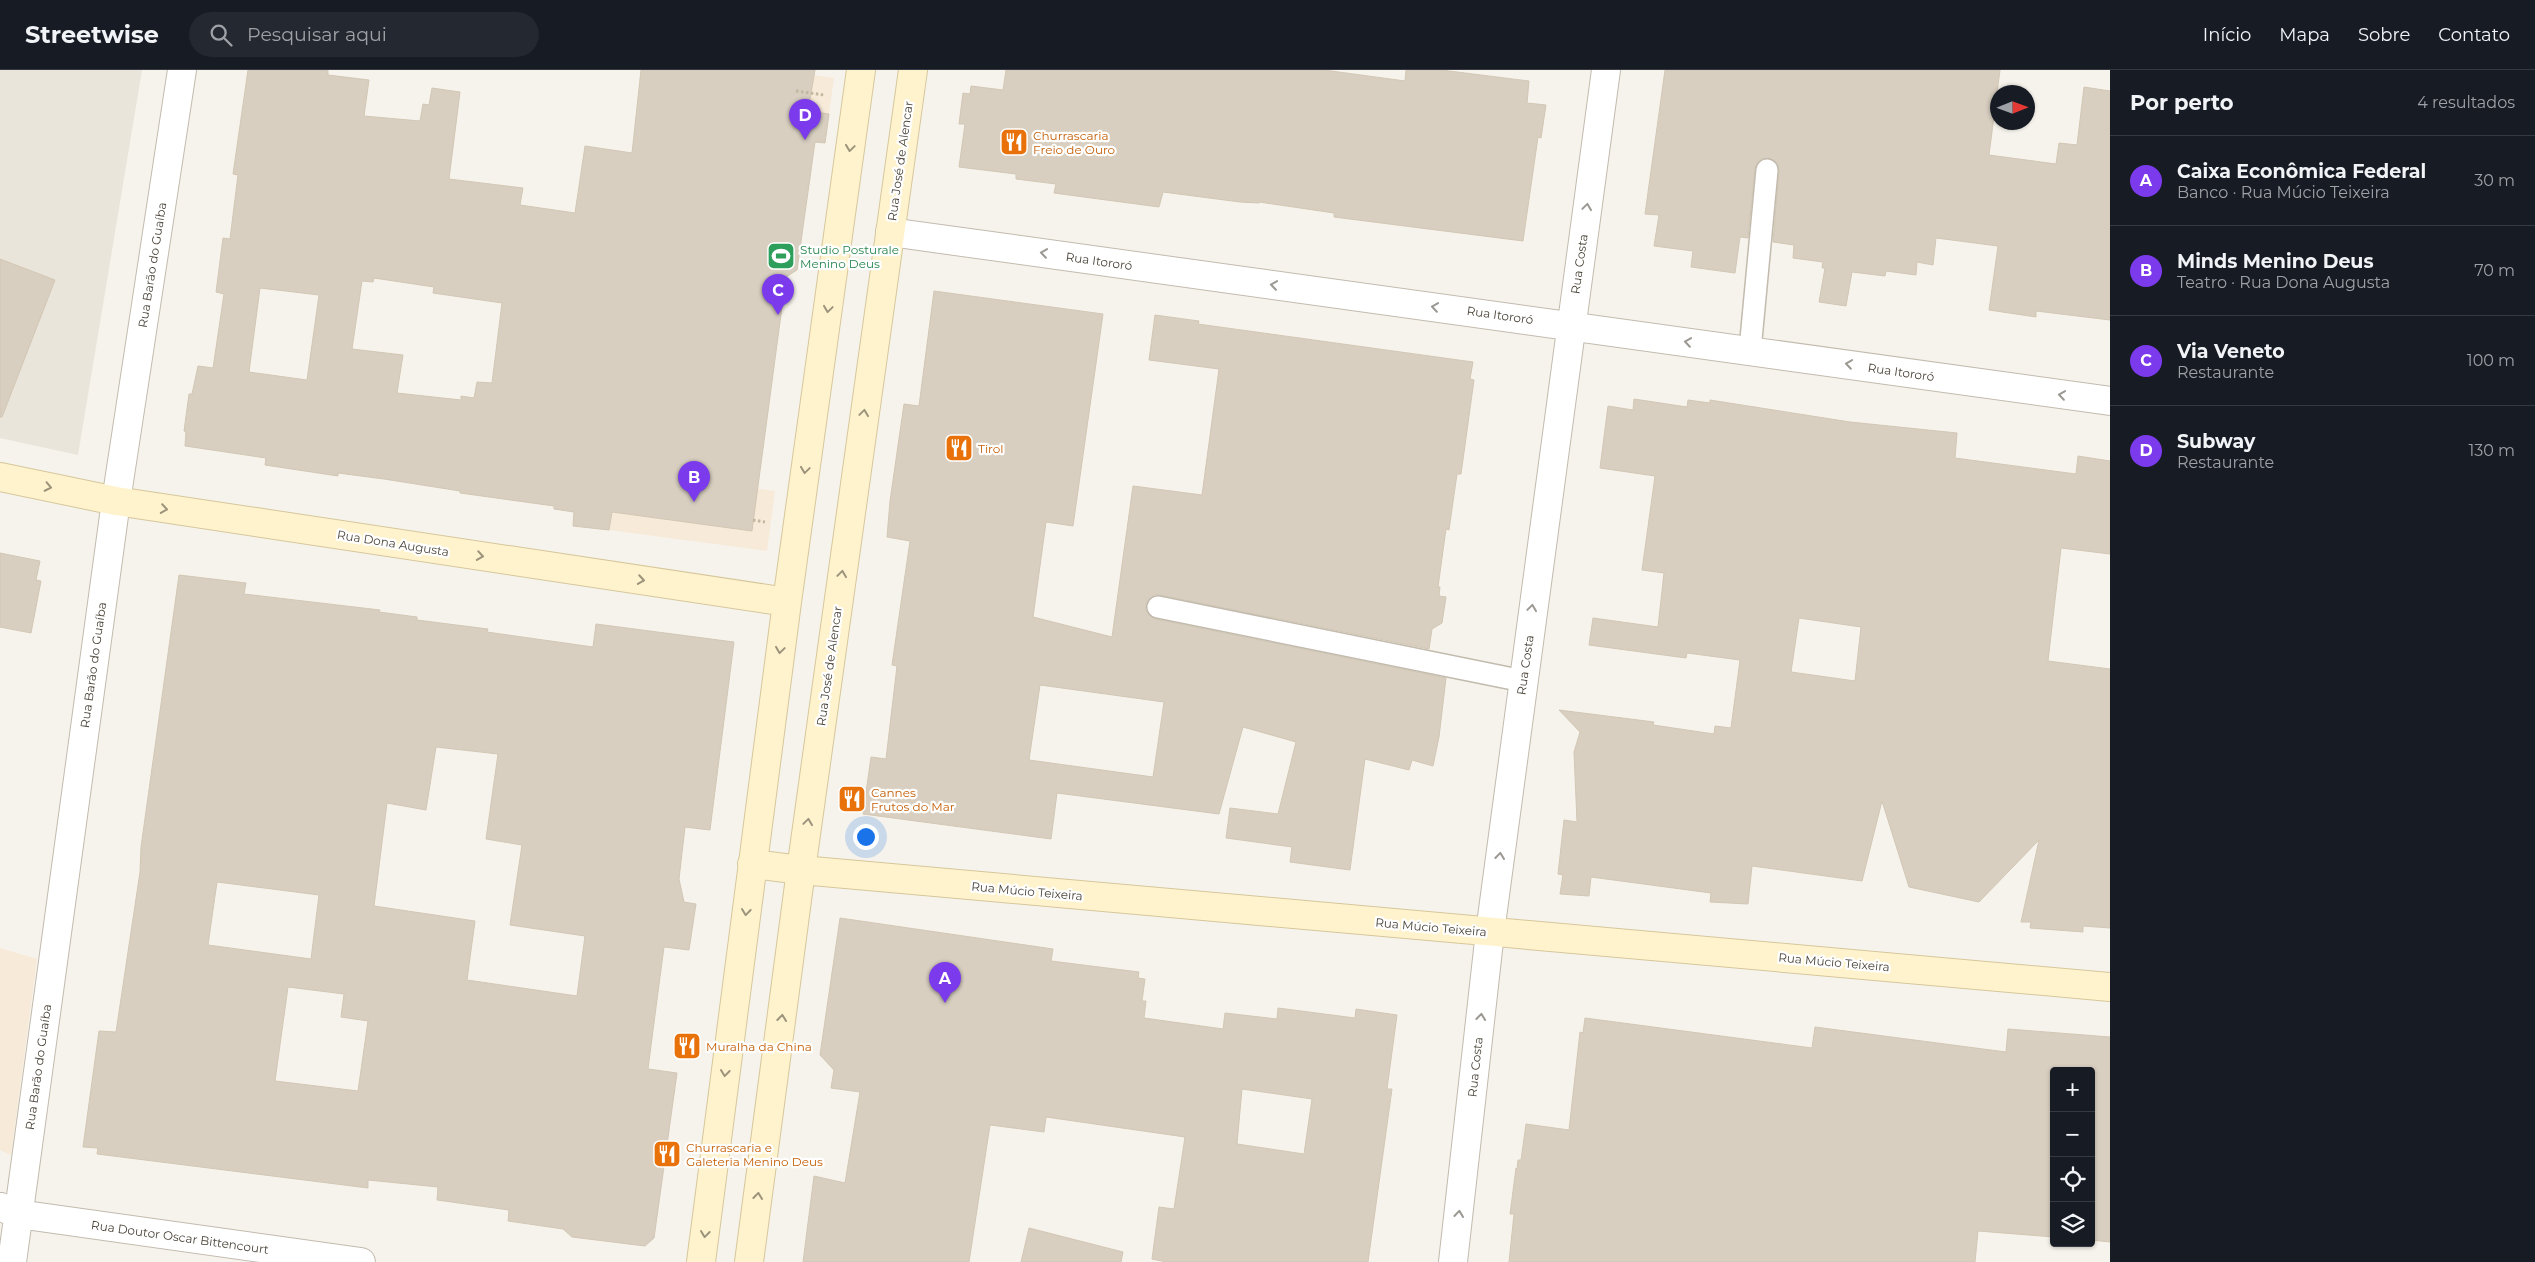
<!DOCTYPE html>
<html lang="pt">
<head>
<meta charset="utf-8">
<style>
  :root { --surface:#171b24; --page:#242831; --text:#f1f3f6; --muted:#9ea1a6; --line:#363941; --accent:#7c3aed }
  body { margin:0; font-family:Montserrat,sans-serif; background:var(--page); color:var(--text) }
  .controls { position:absolute; right:15px; bottom:15px; display:grid; overflow:hidden; border-radius:5px; box-shadow:0 1px 4px #0004 }
  .controls button { width:45px; height:45px; display:grid; place-items:center; padding:0; border:0; border-bottom:1px solid var(--line); background:var(--surface); color:var(--text); font:25px sans-serif }
  .compass { position:absolute; left:1990px; top:15px; width:45px; height:45px; border-radius:50%; background:var(--surface); box-shadow:0 1px 4px #0004; rotate:89deg }
  .you { position:absolute; left:865px; top:766px; width:18px; height:18px; margin:-12px; border:4px solid #fff; border-radius:50%; background:#1a73e8; box-shadow:0 0 0 8px #1a73e833 }
  .badge { display:grid; place-items:center; width:32px; height:32px; border-radius:50%; background:var(--accent); color:#fff; font-size:16px; font-weight:700 }
  .pin { position:absolute; translate:-50% -41px; filter:drop-shadow(0 1px 2px #0008) }
  .pin::after { content:''; position:absolute; top:26px; width:18px; height:15px; background:inherit; clip-path:polygon(0 0,100% 0,50% 100%) }
  .list { margin:0; padding:0; list-style:none }
  h2 { display:flex; justify-content:space-between; align-items:center; height:65px; margin:0; padding:0 20px; font-size:21px }
  h2 small { font-size:16px; font-weight:400; color:var(--muted) }
  .list li { display:grid; grid-template-columns:32px 1fr auto; gap:15px; align-items:center; box-sizing:border-box; height:90px; padding:0 20px; border-top:1px solid var(--line) }
  .list b { display:block; font-size:19px; white-space:nowrap }
  .list p { margin:0; font-size:16px; white-space:nowrap; color:var(--muted) }
  .list em { font-size:16px; font-style:normal; color:var(--muted) }
  .icon { flex:none; width:28px; height:28px; fill:none; stroke:currentColor; stroke-width:2; stroke-linecap:round; stroke-linejoin:round }
  .map { position:relative; flex:none; width:2110px; height:1192px; overflow:hidden }
  header { display:flex; align-items:center; gap:30px; box-sizing:border-box; height:70px; padding:0 25px; background:var(--surface); border-bottom:1px solid var(--line) }
  header strong { font-size:24px }
  nav { display:flex; gap:28px; margin-inline-start:auto; font-size:18px }
  .search { width:350px; height:45px; background:var(--page); display:flex; align-items:center; gap:12px; box-sizing:border-box; padding:0 18px; border-radius:28px; color:var(--muted); font-size:19px }
  main { display:flex }
  aside { flex:1; background:var(--surface) }
  .map>svg:first-child { display:block }
</style>
</head>
<body>
<header>
<strong>Streetwise</strong>
<div class="search"><svg class="icon" aria-label="search" viewBox="0 0 24 24"><circle cx="10" cy="10" r="6"/><path d="M15 15l6 6"/></svg>Pesquisar aqui</div>
<nav><a>Início</a><a>Mapa</a><a>Sobre</a><a>Contato</a></nav>
</header>
<main>
<div class="map">
<svg width="2110" height="1192" viewBox="0 0 2110 1192">
  <rect width="100%" height="100%" fill="#f6f3ec"/>
  <path fill="#eae5da" d="M0,0h142l-64,385 -78,-17z"/>
  <path fill="#f7ead8" d="M777,0l57,8 -5,36 -122,-18z
    M617,401l158,20 -8,60 -158,-21z
    M0,878l37,11 -26,196 -11,-5z"/>
  <path fill="#d8cfc1" stroke="#d3c7b4" fill-rule="evenodd" d="M248,0h80v5l41,5 -5,36 56,5 3,-17 6,1 3,-17 28,4 -11,87 74,9 -3,17 55,8 10,-67 47,7 9,-83h174l-7,41 21,3 -4,29 -10,-1 -18,128 -11,7 -34,254 -140,-19 -3,18 -36,-4 1,-14 -20,-3v-3l-94,-13v-2l-76,-12 -46,-6v3l-73,-11 1,-7 -81,-12 1,-14 -2,-1 5,-37h3l6,-28 15,2 11,-74 -8,-2 7,-54 7,1 8,-64 -5,-1zM374,208l60,9 -1,6 69,10 -10,80 -15,-1 -3,16 -13,-2v4l-64,-7 6,-38 -51,-6 10,-68 11,1zM260,218l59,7 -12,85 -58,-8z
    M1006,0h318l81,11 1,-11h35l88,11 -2,22 19,2 -5,33 -3,-1 -15,104 -189,-24v-4l-75,-11v1l-19,-1 -77,-10 -4,15 -105,-14 2,-9 -40,-5v-5l-57,-7 6,-43h-6l4,-31 7,1 1,-8 32,4z
    M1665,0h335l-11,85 67,9 3,-21 18,2 7,-58 26,4v229l-74,-9v6l-47,-7 9,-64 -62,-8 -3,27 -16,-3 -1,13 -30,-4 -1,5 -33,-4 -6,34 -27,-4 6,-34h-3l1,-6 -30,-4 1,-13 -21,-3 6,-71 -1,-7 -9,-6 -8,1 -6,9 -7,70 -8,-1 -5,36 -44,-6 2,-16 -39,-5 5,-31 -14,-1z
    M0,189l55,21 -53,137h-2z
    M934,221l169,23 -30,212 -27,-4 -13,95 79,20 21,-151 69,9 17,-126 -70,-9 6,-45 44,6 -1,3 275,38 -3,17 4,1 -13,94h-4l-8,56 -3,-1 -8,58h2l-1,9 7,1 -4,26 -10,6 -3,20 -269,-54h-6l-8,9v7l10,8 290,59 -7,59 -6,29 -21,-6 -3,10 -44,-11 -15,111 -60,-8 2,-15 -66,-9 4,-30 48,6 18,-72 -53,-15 -24,87 -162,-21 -6,46 -188,-25 8,-57 15,2 11,-93 -5,-1 18,-124 -23,-4 3,-36 14,-97 15,2zM1040,615l124,17 -11,75 -124,-17z
    M1634,329l53,8 1,-7 22,3v-3l140,22 107,11 -2,25 121,16 2,-18 32,5v93l-49,-6 -13,113 62,8v259l-27,-2v6l-53,-4 1,-6h-10l18,-82 -60,62 -70,-15 -27,-86 -20,80 -110,-15 -4,38 -38,-2 1,-9 -120,-16 -2,19 -29,-2 3,-19 -5,-1 6,-54 13,2 -3,-70 6,-20 -21,-22 95,12 -1,3 61,9 1,-8 16,2 9,-68 -53,-7 -1,5 -97,-13 4,-27 65,9 6,-54 -22,-3 13,-94 -55,-8 8,-62 25,4zM1799,548l62,9 -6,54 -64,-9z
    M0,483l40,8 -4,19 5,1 -10,52 -31,-6z
    M179,505l67,8 -2,11 136,16 -1,2 38,5v3l71,9 -1,3 106,15 3,-23 138,18 -24,188 -25,-3 -6,52 5,23 12,2 -7,46 -25,-3 -6,45 -10,77 29,4 -23,165 -9,8 -73,-9 -9,-8 -55,-8 1,-11 -72,-10 1,-13 -70,-7v8l-271,-34 1,-6 -15,-1 16,-116 17,1 24,-160 1,-25zM436,677l62,7 -12,85 36,6 -12,80 75,11 -8,60 -110,-16 8,-59 -101,-15 13,-103 39,7zM217,812l102,13 -8,64 -103,-14zM288,917l56,7 -3,23 27,4 -10,70 -83,-10z
    M840,848l213,31 -2,12 88,11 -1,6 7,1 -3,22h4l-2,17 79,11 2,-16 52,6 1,-11 77,10 1,-9 41,6 -10,74h5l-24,173h-202l-14,-3 7,-52 15,2 11,-72 -139,-20 -2,15 -54,-7 -21,137h-166l11,-86 31,7 15,-91 -29,-4 3,-18 -14,-15zM1242,1019l70,10 -8,55 -67,-10z
    M1585,948l227,30 3,-21 191,25 2,-23 102,8v205l-19,-2v-169h-37v166l-76,-6 -3,31h-466l5,-48h-4l6,-46 1,1 1,-9h3l5,-36 43,6 11,-98 3,1z
    M1029,1158l94,24 -2,10h-100z"/>
  <g fill="none" stroke-linecap="round" stroke-linejoin="round">
    <defs>
      <path id="lane" d="M1750,280l17,-180
        M1158,537l365,74"/>
      <path id="street" d="M890,162l1220,169
        M1,1137l17,7 343,48
        M12,1192l104,-761 66,-431
        M1453,1192l37,-330 116,-862"/>
      <path id="secondary" d="M0,407l116,24 671,101
        M752,794l49,6 1309,117
        M701,1192l86,-660 74,-532
        M749,1192l52,-392 112,-800"/>
    </defs>
    <use href="#lane" stroke="#c2bbae" stroke-width="24"/>
    <use href="#street" stroke="#c2bbae" stroke-width="30"/>
    <use href="#secondary" stroke="#d6c79b" stroke-width="30"/>
    <path stroke="#c4b79f" stroke-width="3" stroke-dasharray="2.5 2.5" stroke-linecap="butt" d="M796,21l28,4
      M753,450l12,2"/>
    <use href="#lane" stroke="#fff" stroke-width="21"/>
    <use href="#street" stroke="#fff" stroke-width="28"/>
    <use href="#secondary" stroke="#fff3cd" stroke-width="28"/>
  </g>
  <defs><path id="oneway-chevron" d="M-2-3.5L2.5 0L-2 3.5" fill="none" stroke-width="1.6" stroke-linecap="round" stroke-linejoin="round" transform="scale(1.25)"/></defs>
  <g stroke="#9c937c">
    <use href="#oneway-chevron" transform="translate(850 78) rotate(98)"/>
    <use href="#oneway-chevron" transform="translate(828 239) rotate(98)"/>
    <use href="#oneway-chevron" transform="translate(864 343) rotate(-82)"/>
    <use href="#oneway-chevron" transform="translate(805 400) rotate(98)"/>
    <use href="#oneway-chevron" transform="translate(48 417) rotate(12)"/>
    <use href="#oneway-chevron" transform="translate(164 439) rotate(9)"/>
    <use href="#oneway-chevron" transform="translate(480 486) rotate(9)"/>
    <use href="#oneway-chevron" transform="translate(842 504) rotate(-82)"/>
    <use href="#oneway-chevron" transform="translate(641 510) rotate(9)"/>
    <use href="#oneway-chevron" transform="translate(780 580) rotate(98)"/>
    <use href="#oneway-chevron" transform="translate(808 752) rotate(-82)"/>
    <use href="#oneway-chevron" transform="translate(746 842) rotate(97)"/>
    <use href="#oneway-chevron" transform="translate(782 948) rotate(-83)"/>
    <use href="#oneway-chevron" transform="translate(725 1003) rotate(97)"/>
    <use href="#oneway-chevron" transform="translate(758 1126) rotate(-83)"/>
    <use href="#oneway-chevron" transform="translate(705 1164) rotate(97)"/>
  </g>
  <g stroke="#9c9892">
    <use href="#oneway-chevron" transform="translate(1587 137) rotate(-82)"/>
    <use href="#oneway-chevron" transform="translate(1044 183) rotate(-172)"/>
    <use href="#oneway-chevron" transform="translate(1274 215) rotate(-172)"/>
    <use href="#oneway-chevron" transform="translate(1435 237) rotate(-172)"/>
    <use href="#oneway-chevron" transform="translate(1688 272) rotate(-172)"/>
    <use href="#oneway-chevron" transform="translate(1849 294) rotate(-172)"/>
    <use href="#oneway-chevron" transform="translate(2062 325) rotate(-172)"/>
    <use href="#oneway-chevron" transform="translate(1532 538) rotate(-82)"/>
    <use href="#oneway-chevron" transform="translate(1500 786) rotate(-83)"/>
    <use href="#oneway-chevron" transform="translate(1481 947) rotate(-84)"/>
    <use href="#oneway-chevron" transform="translate(1459 1144) rotate(-84)"/>
  </g>
  <defs>
    <symbol id="restaurant-square" viewBox="-11 -11 22 22"><rect x="-9" y="-9" width="18" height="18" rx="4" fill="#e8710a" stroke="#fff"/><path d="M-5-6h1v4h1v-4h1v4h1v-4h1v5L-1.5 .5V6h-2V.5L-5-1ZM5-6V6H3V1.5H1.5Q1.5-4 5-6Z" fill="#fff"/></symbol>
    <symbol id="stadium-square" viewBox="-11 -11 22 22"><rect x="-9" y="-9" width="18" height="18" rx="4" fill="#2e9e5b" stroke="#fff"/><path d="M0-5a6.5 5 0 1 0 0 10a6.5 5 0 1 0 0-10ZM-3.5-1.8h7v3.6h-7Z" fill="#fff"/></symbol>
  </defs>
  <g fill-rule="evenodd">
    <use href="#restaurant-square" x="998" y="56" width="32" height="32"/>
    <use href="#stadium-square" x="765" y="170" width="32" height="32"/>
    <use href="#restaurant-square" x="943" y="362" width="32" height="32"/>
    <use href="#restaurant-square" x="836" y="713" width="32" height="32"/>
    <use href="#restaurant-square" x="671" y="960" width="32" height="32"/>
    <use href="#restaurant-square" x="651" y="1068" width="32" height="32"/>
  </g>
  <g text-anchor="middle" dominant-baseline="central" stroke-width="4.5" stroke-linejoin="round" paint-order="stroke">
    <g font-size="12" fill="#c56008" stroke="#fff" text-anchor="start">
      <text x="1033" y="65">Churrascaria<tspan x="1033" dy="14">Freio de Ouro</tspan></text>
      <text x="978" y="378">Tirol</text>
      <text x="871" y="722">Cannes<tspan x="871" dy="14">Frutos do Mar</tspan></text>
      <text x="706" y="976">Muralha da China</text>
      <text x="686" y="1077">Churrascaria e<tspan x="686" dy="14">Galeteria Menino Deus</tspan></text>
    </g>
    <g font-size="12" fill="#4b4439" stroke="#fff">
      <text transform="translate(900 91) rotate(-82)">Rua José de Alencar</text>
      <text transform="translate(1099 191) rotate(8)">Rua Itororó</text>
      <text transform="translate(1579 194) rotate(-82)">Rua Costa</text>
      <text transform="translate(152 195) rotate(-81)">Rua Barão do Guaíba</text>
      <text transform="translate(1500 245) rotate(8)">Rua Itororó</text>
      <text transform="translate(1901 302) rotate(8)">Rua Itororó</text>
      <text transform="translate(393 473) rotate(9)">Rua Dona Augusta</text>
      <text transform="translate(93 595) rotate(-82)">Rua Barão do Guaíba</text>
      <text transform="translate(1525 595) rotate(-82)">Rua Costa</text>
      <text transform="translate(829 596) rotate(-82)">Rua José de Alencar</text>
      <text transform="translate(1027 821) rotate(5)">Rua Múcio Teixeira</text>
      <text transform="translate(1431 857) rotate(5)">Rua Múcio Teixeira</text>
      <text transform="translate(1834 892) rotate(5)">Rua Múcio Teixeira</text>
      <text transform="translate(38 997) rotate(-82)">Rua Barão do Guaíba</text>
      <text transform="translate(1475 997) rotate(-84)">Rua Costa</text>
      <text transform="translate(180 1167) rotate(8)">Rua Doutor Oscar Bittencourt</text>
    </g>
    <g font-size="12" fill="#27864d" stroke="#fff" text-anchor="start">
      <text x="800" y="179">Studio Posturale<tspan x="800" dy="14">Menino Deus</tspan></text>
    </g>
  </g>
</svg>
<div class="controls">
<button>+</button>
<button>−</button>
<button><svg class="icon" aria-label="locate" viewBox="0 0 24 24"><circle cx="12" cy="12" r="6"/><path d="M12 2v4M12 18v4M2 12h4M18 12h4"/></svg></button>
<button><svg class="icon" aria-label="layers" viewBox="0 0 24 24"><path d="M12 4l9 5-9 5-9-5zM3 14l9 5 9-5"/></svg></button>
</div>
<svg class="compass" viewBox="-18 -18 36 36"><path d="M0-13l5 13h-10z" fill="#e53935"/><path d="M0 13l5-13h-10z" fill="#9ea1a6"/></svg>
<div class="you"></div>
<div class="pin badge" style="left:945px;top:933px">A</div>
<div class="pin badge" style="left:694px;top:432px">B</div>
<div class="pin badge" style="left:778px;top:245px">C</div>
<div class="pin badge" style="left:805px;top:70px">D</div>
</div>
<aside>
<h2>Por perto<small>4 resultados</small></h2>
<ul class="list">
<li><span class="badge">A</span><div><b>Caixa Econômica Federal</b><p>Banco · Rua Múcio Teixeira</p></div><em>30 m</em></li>
<li><span class="badge">B</span><div><b>Minds Menino Deus</b><p>Teatro · Rua Dona Augusta</p></div><em>70 m</em></li>
<li><span class="badge">C</span><div><b>Via Veneto</b><p>Restaurante</p></div><em>100 m</em></li>
<li><span class="badge">D</span><div><b>Subway</b><p>Restaurante</p></div><em>130 m</em></li>
</ul>
</aside>
</main>
</body>
</html>
